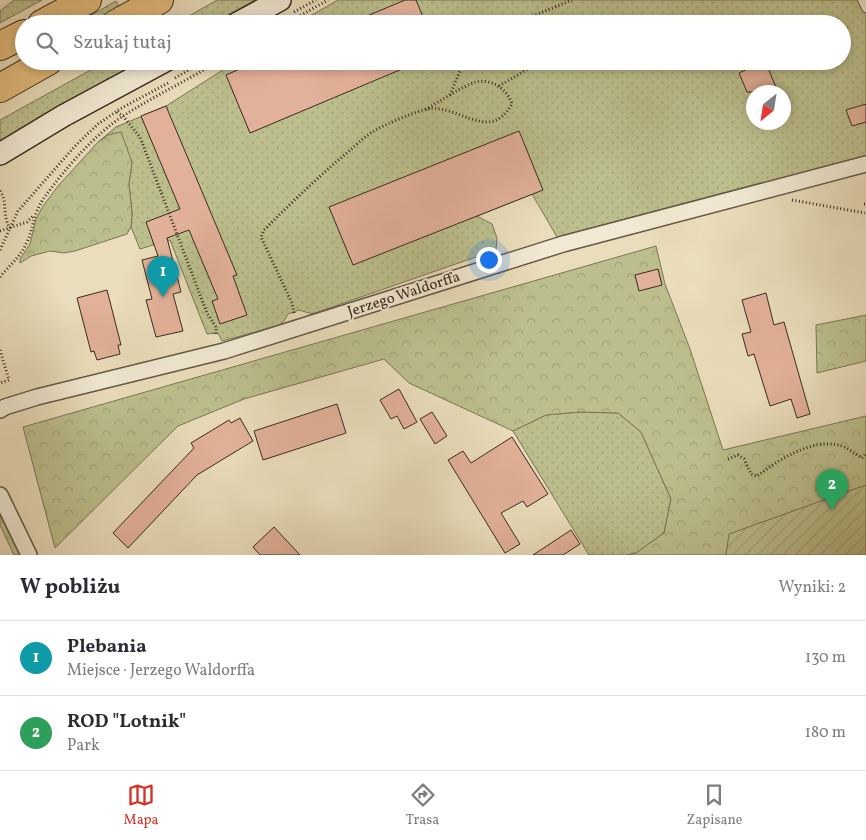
<!DOCTYPE html>
<html lang="pl">
<head>
<meta charset="utf-8">
<style>
  :root { --surface:#fff; --page:#f2f2f3; --text:#2b2b33; --muted:#7c7c81; --line:#e1e1e2; --accent:#d93025 }
  body { margin:0; font-family:Vollkorn,serif; background:var(--page); color:var(--text) }
  .compass { position:absolute; left:746px; top:85px; width:45px; height:45px; border-radius:50%; background:var(--surface); box-shadow:0 2px 8px #0003; rotate:210deg }
  .you { position:absolute; left:488px; top:259px; width:18px; height:18px; margin:-12px; border:4px solid #fff; border-radius:50%; background:#1a73e8; box-shadow:0 0 0 8px #1a73e833 }
  .badge { display:grid; place-items:center; width:32px; height:32px; border-radius:50%; background:var(--accent); color:#fff; font-size:16px; font-weight:700 }
  .pin { position:absolute; translate:-50% -41px; filter:drop-shadow(0 1px 2px #0008) }
  .pin::after { content:''; position:absolute; top:26px; width:18px; height:15px; background:inherit; clip-path:polygon(0 0,100% 0,50% 100%) }
  .list { margin:0; padding:0; list-style:none }
  h2 { display:flex; justify-content:space-between; align-items:center; height:65px; margin:0; padding:0 20px; font-size:21px }
  h2 small { font-size:16px; font-weight:400; color:var(--muted) }
  .list li { display:grid; grid-template-columns:32px 1fr auto; gap:15px; align-items:center; box-sizing:border-box; height:75px; padding:0 20px; border-top:1px solid var(--line) }
  .list b { display:block; font-size:19px; white-space:nowrap }
  .list p { margin:0; font-size:16px; white-space:nowrap; color:var(--muted) }
  .list em { font-size:16px; font-style:normal; color:var(--muted) }
  .icon { flex:none; width:28px; height:28px; fill:none; stroke:currentColor; stroke-width:2; stroke-linecap:round; stroke-linejoin:round }
  .map { position:relative; flex:none; width:866px; height:555px; overflow:hidden }
  .search { position:absolute; background:var(--surface); box-shadow:0 2px 8px #0003; left:15px; right:15px; top:15px; height:55px; display:flex; align-items:center; gap:12px; box-sizing:border-box; padding:0 18px; border-radius:28px; color:var(--muted); font-size:19px }
  .sheet { height:215px; background:var(--surface) }
  nav { display:flex; justify-content:space-around; align-items:center; box-sizing:border-box; height:70px; border-top:1px solid var(--line); background:var(--surface); font-size:14px; color:var(--muted) }
  nav a { display:grid; justify-items:center; gap:2px }
  nav .on { color:var(--accent) }
  .map>svg:first-child { display:block }
</style>
</head>
<body>
<div class="map">
<svg width="866" height="555" viewBox="0 0 866 555">
  <defs>
    <pattern id="grass-dots" width="8" height="8" patternUnits="userSpaceOnUse" patternTransform="scale(1.25)"><rect width="8" height="8" fill="#bcbf8d"/><path d="M2 2h.1M6 6h.1" fill="none" stroke="#a2a479" stroke-width="1.8" stroke-linecap="round"/></pattern>
    <pattern id="forest-crowns" width="20" height="18" patternUnits="userSpaceOnUse" patternTransform="scale(1.25)"><rect width="20" height="18" fill="#bcbf8d"/><path d="M2 6a3 3 0 1 1 6 0M12 15a3 3 0 1 1 6 0" fill="none" stroke="#a2a479"/></pattern>
    <pattern id="garden-furrows" width="10" height="10" patternUnits="userSpaceOnUse" patternTransform="scale(1.25)"><rect width="10" height="10" fill="#bcbf8d"/><path d="M-1 1l2-2M0 10L10 0M9 11l2-2" fill="none" stroke="#a2a479"/></pattern>
  </defs>
  <rect width="100%" height="100%" fill="#eaddbb"/>
  <filter id="stains"><feTurbulence type="fractalNoise" baseFrequency=".004" numOctaves="4"/><feColorMatrix values="0 0 0 0 .2 0 0 0 0 .09 0 0 0 0 .02 0 0 0 .5 -.17"/></filter>
  <radialGradient id="worn" r=".72"><stop offset=".6" stop-color="#630" stop-opacity="0"/><stop offset="1" stop-color="#630" stop-opacity=".3"/></radialGradient>
  <path fill="url(#grass-dots)" stroke="#7b7556" fill-rule="evenodd" d="M14,0h28l-42,23v-12z
    M217,0h38l-43,24h-37z
    M338,0h520l8,15v141l-309,81 -25,-43 -55,22 15,8 5,14 -1,12 -184,64 -13,-4 -11,4 -4,7 -6,5 -56,15 -4,-8 -11,1 -37,-94 -30,9 -9,-22 1,-13 -3,-30 3,-22 -34,-20 18,-15 50,-21 71,-45h605v-37h-546zM754,92h30v30h-30z
    M116,1l4,8 -27,15h-17z
    M107,61h36l-102,55 -41,26v-22z
    M580,412l38,1 23,19 30,67 -7,34 -28,20 -9,2h-38l-76,-124 33,-16z
    M0,515l20,40h-6l-14,-30z"/>
  <path fill="url(#forest-crowns)" stroke="#7b7556" d="M121,132l11,30 -3,22 3,30 -1,13 -4,7 -52,17 -11,2 -14,-2 -19,5 -11,7v-4l10,-15 6,-25 7,-13 15,-20 40,-44 10,-7z
    M656,246l9,38 25,65 33,101 143,-34v69l-136,49 -4,21h-99l9,-2 28,-20 7,-34 -30,-67 -23,-19 -38,-1 -34,3 -33,16 -104,-48 -25,-24 -140,40 -66,27 -123,122 -32,-121z
    M866,315v46l-49,12 -1,-48z"/>
  <path fill="url(#garden-furrows)" stroke="#7b7556" d="M866,485v70h-140l3,-21z"/>
  <path fill="#e2b199" stroke="#3a2b1e" d="M405,0h11l10,24h-78z
    M258,61h163l-171,72 -24,-58z
    M765,61l13,31h-31l-8,-19z
    M866,104v18l-14,4 -6,-16z
    M166,106l71,169 -4,1 14,39 -27,9 -8,-23 6,-2 -29,-69 -22,8 14,54 -8,2 10,37 -27,6 -10,-37 6,-1 -10,-39 16,-4 -12,-34 34,-13 -39,-93z
    M519,131l24,59 -190,75 -24,-58z
    M658,269l4,16 -23,6 -4,-16z
    M107,290l14,55h-3l2,9 -23,6 -3,-9 -3,1 -14,-54z
    M766,293l8,32 10,-3 26,92 -13,4 -6,-19 -21,7 -16,-52 -6,2 -6,-22 9,-2 -9,-32z
    M399,389l18,33 -13,7 -7,-13 -6,3 -11,-19z
    M337,404l9,29 -83,27 -9,-29z
    M432,412l15,24 -12,8 -15,-25z
    M240,418l13,23 -56,34 -69,73 -15,-15 81,-85 -3,-5 38,-23 2,3z
    M512,437l36,57 -21,13 -4,-6 -22,12 19,31 -15,9 -57,-93 15,-9 8,12z
    M274,527l26,28h-40l-7,-8z
    M571,530l9,14 -17,11h-30z"/>
  <g fill="none" stroke-linecap="round" stroke-linejoin="round">
    <defs>
      <path id="service" d="M862,0l4,8"/>
      <path id="minor" d="M0,410l5,-3 32,-10 187,-46 339,-107 303,-80
        M0,495l29,60"/>
      <path id="secondary" d="M236,24l44,-24
        M0,154l63,-38 102,-55"/>
      <path id="motorway" d="M42,24l45,-24
        M116,24l43,-24
        M0,46l24,-12
        M0,88l48,-27"/>
    </defs>
    <use href="#service" stroke="#665845" stroke-width="10"/>
    <use href="#minor" stroke="#665845" stroke-width="18"/>
    <use href="#secondary" stroke="#3a2b1e" stroke-width="24"/>
    <use href="#motorway" stroke="#3a2b1e" stroke-width="30"/>
    <path stroke="#3a2b1e" stroke-width="3" stroke-dasharray="1 2.5" stroke-linecap="butt" d="M294,12l22,-12
      M285,24l43,-24
      M513,24l59,-24
      M175,78l29,-17
      M499,86l34,-20 -3,-5
      M450,95l14,-34
      M117,112l6,4 17,21 67,176 9,14v8
      M0,191c8,11 2,26 10,37
      M792,200l73,13
      M864,204h2
      M0,231l27,-9 7,-7
      M0,250l18,-39 58,-66 22,-21 22,-15 48,-26
      M0,277c9,-11 20,-20 26,-33 8,-15 6,-29 18,-46 20,-28 50,-63 79,-82 31,-20 65,-36 96,-55
      M294,313l-2,-10 -31,-66 3,-7c27,-27 54,-53 84,-78 8,-7 17,-16 26,-21 11,-7 37,-17 49,-21 34,-10 65,36 89,-6 -4,-14 -20,-26 -36,-22 -12,3 -39,21 -51,28
      M0,350l9,30 -9,3
      M728,459l10,-4 6,4 7,15 6,2c22,-16 53,-37 81,-31 8,1 17,9 24,13l4,-5"/>
    <use href="#service" stroke="#f1e9d3" stroke-width="8"/>
    <use href="#minor" stroke="#f1e9d3" stroke-width="15"/>
    <use href="#secondary" stroke="#f1e9d3" stroke-width="21"/>
    <use href="#motorway" stroke="#e5be7e" stroke-width="28"/>
  </g>
  <g text-anchor="middle" dominant-baseline="central" stroke-width="4" stroke-linejoin="round" paint-order="stroke">
    <g font-size="15" fill="#3a2b1e" stroke="#f1e9d3">
      <text transform="translate(404 295) rotate(-18)">Jerzego Waldorffa</text>
    </g>
  </g>
  <rect width="100%" height="100%" filter="url(#stains)"/>
  <rect width="100%" height="100%" fill="url(#worn)"/>
</svg>
<svg class="compass" viewBox="-18 -18 36 36"><path d="M0-13l5 13h-10z" fill="#e53935"/><path d="M0 13l5-13h-10z" fill="#7c7c81"/></svg>
<div class="you"></div>
<div class="pin badge" style="left:163px;top:297px;background:#0f9aa8">1</div>
<div class="pin badge" style="left:832px;top:510px;background:#2e9e5b">2</div>
<div class="search"><svg class="icon" aria-label="search" viewBox="0 0 24 24"><circle cx="10" cy="10" r="6"/><path d="M15 15l6 6"/></svg>Szukaj tutaj</div>
</div>
<section class="sheet">
<h2>W pobliżu<small>Wyniki: 2</small></h2>
<ul class="list">
<li><span class="badge" style="background:#0f9aa8">1</span><div><b>Plebania</b><p>Miejsce · Jerzego Waldorffa</p></div><em>130 m</em></li>
<li><span class="badge" style="background:#2e9e5b">2</span><div><b>ROD &quot;Lotnik&quot;</b><p>Park</p></div><em>180 m</em></li>
</ul>
</section>
<nav>
<a class="on"><svg class="icon" aria-label="map" viewBox="0 0 24 24"><path d="M3 6l6-2 6 2 6-2v14l-6 2-6-2-6 2zM9 4v14M15 6v14"/></svg>Mapa</a>
<a><svg class="icon" aria-label="directions" viewBox="0 0 24 24"><path d="M12 3l9 9-9 9-9-9zM9 14v-3h6M13 9l2 2-2 2"/></svg>Trasa</a>
<a><svg class="icon" aria-label="saved" viewBox="0 0 24 24"><path d="M7 4h10v16l-5-4-5 4z"/></svg>Zapisane</a>
</nav>
</body>
</html>
